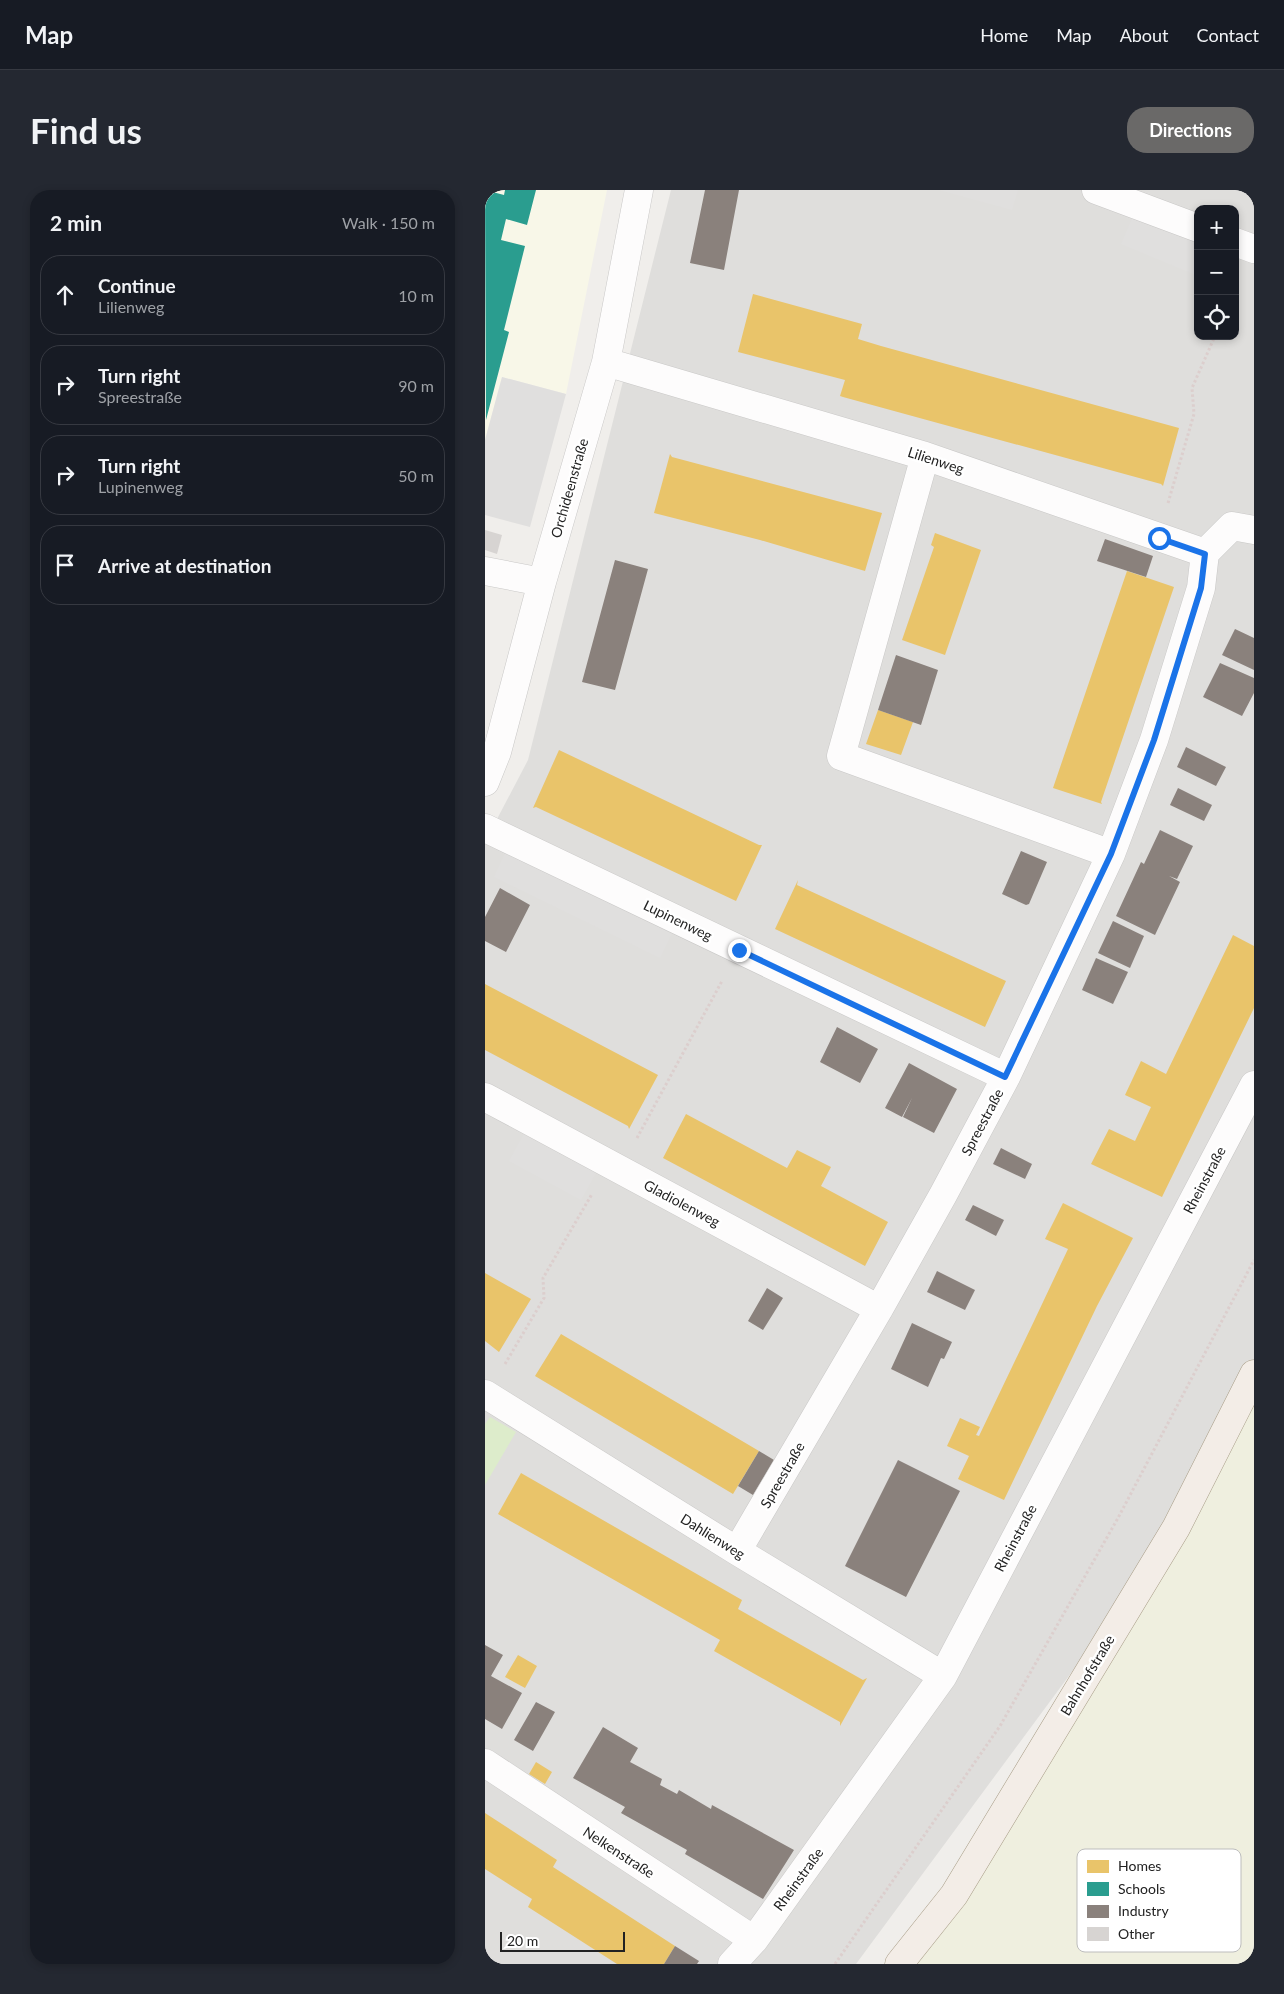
<!DOCTYPE html>
<html lang="en">
<head>
<meta charset="utf-8">
<style>
  :root { --surface:#171b24; --page:#242831; --text:#f1f3f6; --muted:#9ea1a6; --line:#363941; --accent:#6a6968 }
  body { margin:0; font-family:Lato,sans-serif; background:var(--page); color:var(--text) }
  .controls { position:absolute; right:15px; top:15px; display:grid; overflow:hidden; border-radius:10px; box-shadow:0 2px 8px #0003 }
  .controls button { width:45px; height:45px; display:grid; place-items:center; padding:0; border:0; border-bottom:1px solid var(--line); background:var(--surface); color:var(--text); font:25px sans-serif }
  .scale { position:absolute; left:15px; bottom:12px; width:125px; box-sizing:border-box; padding-left:5px; border:2px solid #222; border-top:0; font-size:14px; line-height:18px; white-space:nowrap; color:#222; -webkit-text-stroke:4px #fff; paint-order:stroke }
  .stop { position:absolute; width:15px; height:15px; margin:-11px; border:4px solid #1a73e8; border-radius:50%; background:#fff }
  .stop.end { background:#1a73e8; border-color:#fff; box-shadow:0 1px 5px #0008 }
  .list { margin:0; padding:0; list-style:none }
  h2 { display:flex; justify-content:space-between; align-items:center; height:65px; margin:0; padding:0 20px; font-size:21px }
  h2 small { font-size:16px; font-weight:400; color:var(--muted) }
  .list li { display:grid; grid-template-columns:32px 1fr auto; gap:15px; align-items:center; box-sizing:border-box; height:80px; margin:0 10px 10px; padding:0 10px; border:1px solid var(--line); border-radius:20px }
  .list b { display:block; font-size:19px; white-space:nowrap }
  .list p { margin:0; font-size:16px; white-space:nowrap; color:var(--muted) }
  .list em { font-size:16px; font-style:normal; color:var(--muted) }
  .icon { flex:none; width:28px; height:28px; fill:none; stroke:currentColor; stroke-width:2; stroke-linecap:round; stroke-linejoin:round }
  .map { position:relative; flex:none; width:769px; height:1774px; overflow:hidden; border-radius:20px }
  header { display:flex; align-items:center; gap:30px; box-sizing:border-box; height:70px; padding:0 25px; background:var(--surface); border-bottom:1px solid var(--line) }
  header strong { font-size:24px }
  nav { display:flex; gap:28px; margin-inline-start:auto; font-size:18px }
  .intro { display:flex; align-items:center; justify-content:space-between; box-sizing:border-box; height:120px; padding:0 30px }
  h1 { margin:0; font-size:35px }
  .button { padding:12px 22px; border-radius:20px; background:var(--accent); color:#fff; font-size:18px; font-weight:700 }
  main { display:flex; gap:30px; padding:0 30px }
  aside { flex:1; background:var(--surface); border-radius:20px; box-shadow:0 2px 8px #0003 }
  .map>svg:first-child { display:block }
</style>
</head>
<body>
<header>
<strong>Map</strong>
<nav><a>Home</a><a>Map</a><a>About</a><a>Contact</a></nav>
</header>
<div class="intro"><h1>Find us</h1><a class="button">Directions</a></div>
<main>
<aside>
<h2>2 min<small>Walk · 150 m</small></h2>
<ul class="list">
<li><svg class="icon" aria-label="ahead" viewBox="0 0 24 24"><path d="M12 20V5M6 11l6-6 6 6"/></svg><div><b>Continue</b><p>Lilienweg</p></div><em>10 m</em></li>
<li><svg class="icon" aria-label="right" viewBox="0 0 24 24"><path d="M7 20v-9h11M14 6l5 5-5 5"/></svg><div><b>Turn right</b><p>Spreestraße</p></div><em>90 m</em></li>
<li><svg class="icon" aria-label="right" viewBox="0 0 24 24"><path d="M7 20v-9h11M14 6l5 5-5 5"/></svg><div><b>Turn right</b><p>Lupinenweg</p></div><em>50 m</em></li>
<li><svg class="icon" aria-label="arrive" viewBox="0 0 24 24"><path d="M6 21V4h12l-3 4 3 4H6"/></svg><div><b>Arrive at destination</b></div></li>
</ul>
</aside>
<div class="map">
<svg width="769" height="1774" viewBox="0 0 769 1774">
  <rect width="100%" height="100%" fill="#f0eeeb"/>
  <path fill="#dfdedc" fill-rule="evenodd" d="M186,0h583v1192l-53,115 -345,467h-371v-1122l43,-82zM713,19h37v127h-37z"/>
  <path fill="#f8f7e8" d="M0,0h122l-41,204 -64,-17 -17,63z"/>
  <path fill="#efefdf" d="M769,1197v577h-355z"/>
  <path fill="#ddeccb" d="M5,1227l26,15 -31,53v-61z"/>
  <path fill="#e0dfde" d="M454,0h79l-6,20z
    M648,26l65,27v33l-77,-32z
    M17,187l64,17 -36,133 -45,-12v-75z
    M22,659l166,82 -13,27 -166,-81z
    M40,942l72,39 -16,29 -72,-39z"/>
  <path fill="#e9c46a" d="M268,104l109,30 -4,15 23,7 298,82 -16,58 -2,-2 -318,-87 -3,-1 5,-16 -107,-28z
    M185,264l2,3 210,56 -17,58 -105,-31 -106,-27z
    M450,343l46,17 -36,105 -43,-15 32,-93 -3,-2z
    M642,381l47,16 -73,215 1,2 -49,-16z
    M393,520l35,12 -12,33 -35,-11z
    M74,560l200,95h3l-26,56 -200,-94 -3,1z
    M313,690l-1,5 209,96 -21,46 -210,-98z
    M748,745l21,11v62l-92,189 -71,-33 18,-35 26,12 16,-34 -26,-12 16,-34 25,13z
    M0,794l173,91 -29,54 -1,-3 -143,-76z
    M201,924l101,54 10,-18 34,17 -10,19 67,36 -23,44 -202,-108z
    M578,1013l70,35 -36,68 -93,194 -46,-21 11,-23 -22,-10 13,-28 20,9 -4,8 3,1 56,-117 33,-70 -23,-10z
    M0,1083l46,26 -32,53 -14,-11z
    M76,1144l198,117 -26,43 -198,-118z
    M36,1283l221,127 -4,9 125,71 4,-2 -27,48v-4l-126,-71 6,-11 -222,-126z
    M33,1465l19,11 -12,22 -20,-11z
    M51,1572l16,10 -7,12 -16,-10z
    M0,1623l72,47 -4,7 122,79 -11,18h-47l-89,-57 4,-8 -47,-30z"/>
  <path fill="#2a9d8f" d="M0,0l19,5 1,-5h31l-9,35 -21,-6 -5,21 24,6 -21,84 5,2 -23,88z"/>
  <path fill="#8a817c" d="M220,0h34l-15,80 -34,-7z
    M620,349l48,17 -7,21 -49,-16z
    M130,370l33,9 -33,121 -33,-8z
    M750,439l19,9v32l-32,-15z
    M411,465l42,15 -17,55 -43,-15z
    M735,473l34,15v15l-12,23 -39,-19z
    M701,557l40,20 -10,19 -39,-19z
    M693,598l34,17 -8,16 -34,-16z
    M675,640l33,16 -16,33 -8,-3 11,6 -25,53 -39,-19 25,-54 3,2z
    M536,661l26,11 -18,42 -3,1 -24,-11z
    M15,698l30,17 -24,47 -21,-11v-24z
    M628,731l31,15 -14,32 -32,-15z
    M611,768l32,14 -15,32 -31,-14z
    M352,837l41,22 -18,34 -40,-21z
    M424,873l48,26 -23,44 -31,-16 9,-19 -10,19 -17,-9z
    M516,958l31,16 -7,15 -32,-15z
    M488,1015l31,15 -8,16 -31,-16z
    M452,1081l38,19 -10,20 -38,-18z
    M282,1098l16,10 -20,32 -15,-9z
    M427,1133l40,19 -8,17 -3,-1 -13,29 -37,-18z
    M274,1261l15,9 -21,35 -15,-9z
    M413,1270l62,31 -54,106 -61,-31z
    M0,1455l18,10 -12,21 31,17 -20,36 -17,-10z
    M51,1512l19,10 -22,39 -19,-11z
    M118,1537l35,21 -8,14 32,17 -2,6 17,9 2,-4 32,19 1,-4 82,45 -31,49 -78,-45 2,-4 -66,-37 4,-6 -52,-29z
    M190,1756l24,15 -2,3h-33z"/>
  <path fill="#d7d4d2" d="M0,340l17,5 -5,19 -12,-4z"/>
  <g fill="none" stroke-linecap="round" stroke-linejoin="round">
    <defs>
      <path id="minor" d="M611,0l102,38
        M750,52l19,7
        M121,172l319,94 280,97 27,-27 22,4
        M440,266l-84,300 270,98
        M0,381l57,11
        M0,592l12,-30 45,-170 64,-220 33,-172
        M0,638l521,249
        M0,907l394,212
        M0,1204l252,157 206,125
        M252,1361l142,-242 64,-114 63,-118 105,-223 43,-114 47,-152 4,-35
        M0,1573l269,177
        M247,1774l22,-24 189,-264 311,-591"/>
      <path id="major" d="M414,1774l55,-69 222,-367 78,-154"/>
    </defs>
    <use href="#minor" stroke="#c9c8c7" stroke-width="29"/>
    <use href="#major" stroke="#a79c86" stroke-width="29"/>
    <path stroke="#dccecd" stroke-width="3" stroke-dasharray="2.5 2.5" stroke-linecap="butt" d="M683,313l26,-89 -2,-26 23,-52
      M152,948l85,-157
      M20,1174l39,-66 -1,-20 49,-84
      M350,1774l165,-238 118,-208 136,-258"/>
    <use href="#minor" stroke="#fdfcfc" stroke-width="28"/>
    <use href="#major" stroke="#f3ede7" stroke-width="28"/>
  </g>
  <g fill="none" stroke-linecap="round" stroke-linejoin="round">
    <path stroke="#1a73e8" stroke-width="6" d="M254,760l266,127 106,-223 43,-114 47,-152 4,-34 -46,-16"/>
  </g>
  <g text-anchor="middle" dominant-baseline="central" stroke-width="5" stroke-linejoin="round" paint-order="stroke">
    <g font-size="14" fill="#222" stroke="#fff">
      <text transform="translate(451 270) rotate(18)">Lilienweg</text>
      <text transform="translate(84 298) rotate(-74)">Orchideenstraße</text>
      <text transform="translate(193 730) rotate(26)">Lupinenweg</text>
      <text transform="translate(497 932) rotate(-62)">Spreestraße</text>
      <text transform="translate(719 990) rotate(-62)">Rheinstraße</text>
      <text transform="translate(197 1013) rotate(28)">Gladiolenweg</text>
      <text transform="translate(297 1285) rotate(-60)">Spreestraße</text>
      <text transform="translate(228 1346) rotate(32)">Dahlienweg</text>
      <text transform="translate(530 1348) rotate(-62)">Rheinstraße</text>
      <text transform="translate(602 1485) rotate(-59)">Bahnhofstraße</text>
      <text transform="translate(134 1662) rotate(33)">Nelkenstraße</text>
      <text transform="translate(313 1689) rotate(-54)">Rheinstraße</text>
    </g>
  </g>
  <rect x="592" y="1659" width="164" height="103" rx="8" fill="#fff" stroke="#bdbdbd" stroke-width="1"/>
  <rect x="602" y="1670" width="22" height="13" fill="#e9c46a"/>
  <rect x="602" y="1692" width="22" height="14" fill="#2a9d8f"/>
  <rect x="602" y="1715" width="22" height="13" fill="#8a817c"/>
  <rect x="602" y="1737" width="22" height="14" fill="#d7d4d2"/>
  <g font-size="14" fill="#222">
    <text x="633" y="1681">Homes</text>
    <text x="633" y="1704">Schools</text>
    <text x="633" y="1726">Industry</text>
    <text x="633" y="1749">Other</text>
  </g>
</svg>
<div class="controls">
<button>+</button>
<button>−</button>
<button><svg class="icon" aria-label="locate" viewBox="0 0 24 24"><circle cx="12" cy="12" r="6"/><path d="M12 2v4M12 18v4M2 12h4M18 12h4"/></svg></button>
</div>
<div class="scale">20 m</div>
<div class="stop" style="left:674px;top:348px"></div>
<div class="stop end" style="left:254px;top:760px"></div>
</div>
</main>
</body>
</html>
